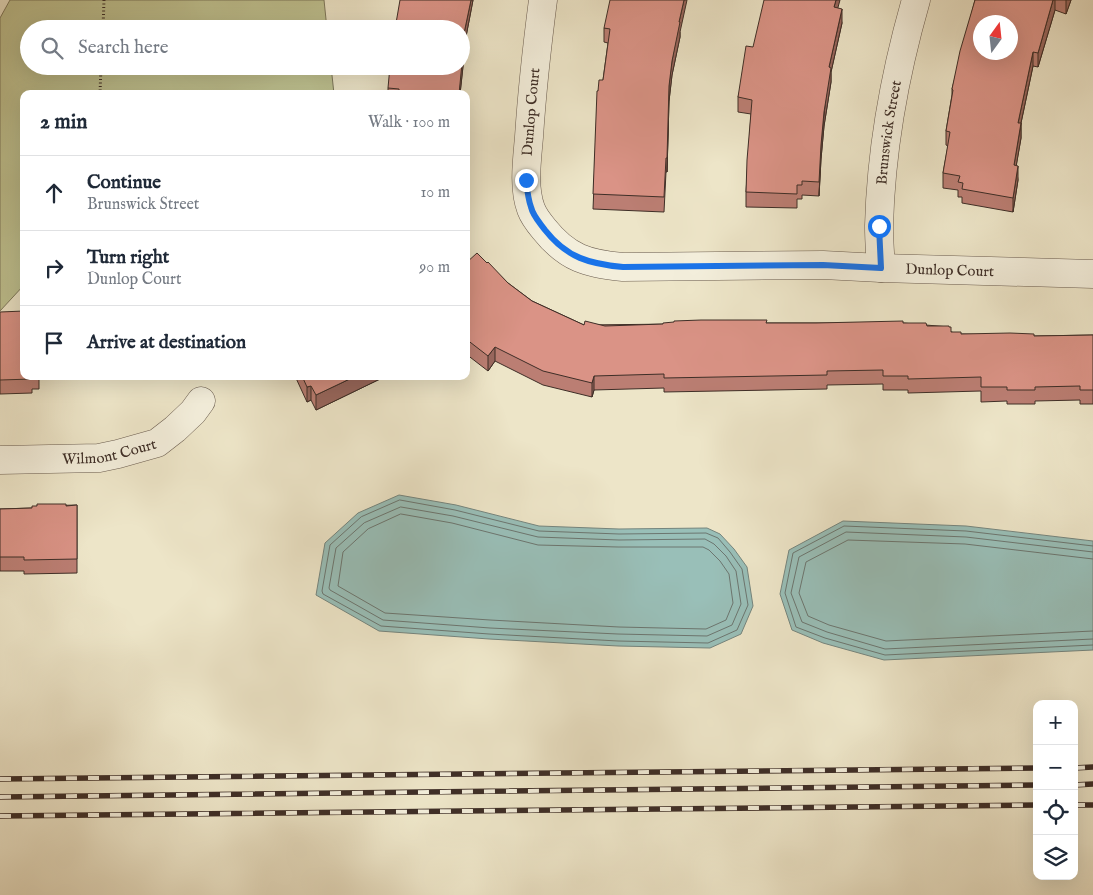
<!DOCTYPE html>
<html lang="en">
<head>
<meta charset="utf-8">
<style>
  :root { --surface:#fff; --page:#f6f6f7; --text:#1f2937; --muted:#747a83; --line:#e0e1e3 }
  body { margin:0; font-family:"IM FELL English",serif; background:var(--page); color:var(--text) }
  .controls { position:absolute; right:15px; bottom:15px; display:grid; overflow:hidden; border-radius:10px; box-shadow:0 5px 20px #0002 }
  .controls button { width:45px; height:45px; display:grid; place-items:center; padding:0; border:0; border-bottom:1px solid var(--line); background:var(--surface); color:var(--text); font:25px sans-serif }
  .compass { position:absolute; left:973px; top:15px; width:45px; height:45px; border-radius:50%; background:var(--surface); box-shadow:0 5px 20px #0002; rotate:15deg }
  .stop { position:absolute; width:15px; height:15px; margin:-11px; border:4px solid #1a73e8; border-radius:50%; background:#fff }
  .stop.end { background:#1a73e8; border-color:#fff; box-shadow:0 1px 5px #0008 }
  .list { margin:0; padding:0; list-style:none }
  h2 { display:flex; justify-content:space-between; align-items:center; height:65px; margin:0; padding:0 20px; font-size:21px }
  h2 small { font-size:16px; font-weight:400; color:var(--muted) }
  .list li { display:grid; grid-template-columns:32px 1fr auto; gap:15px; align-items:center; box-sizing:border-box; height:75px; padding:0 20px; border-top:1px solid var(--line) }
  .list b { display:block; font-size:19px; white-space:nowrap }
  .list p { margin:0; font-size:16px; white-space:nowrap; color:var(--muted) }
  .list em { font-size:16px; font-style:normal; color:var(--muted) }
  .icon { flex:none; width:28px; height:28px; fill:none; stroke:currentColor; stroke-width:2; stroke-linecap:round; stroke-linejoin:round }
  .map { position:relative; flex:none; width:1093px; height:895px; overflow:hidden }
  .search { position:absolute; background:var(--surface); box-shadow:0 5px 20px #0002; left:20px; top:20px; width:450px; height:55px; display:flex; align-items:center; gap:12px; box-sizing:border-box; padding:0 18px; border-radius:28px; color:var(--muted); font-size:19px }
  .panel { position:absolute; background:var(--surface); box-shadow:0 5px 20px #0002; left:20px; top:90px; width:450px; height:290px; border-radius:10px }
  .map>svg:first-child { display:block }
</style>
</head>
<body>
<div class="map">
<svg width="1093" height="895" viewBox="0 0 1093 895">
  <rect width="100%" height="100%" fill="#ede5c8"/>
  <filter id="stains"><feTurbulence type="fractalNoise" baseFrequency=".004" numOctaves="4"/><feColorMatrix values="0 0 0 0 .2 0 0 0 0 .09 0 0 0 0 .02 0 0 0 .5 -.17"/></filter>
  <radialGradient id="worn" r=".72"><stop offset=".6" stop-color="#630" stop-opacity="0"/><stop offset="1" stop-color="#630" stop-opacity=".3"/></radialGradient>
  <path fill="#bfc291" stroke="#7e785c" d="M10,0h314l3,29h-298v37h302l3,28h-310v191l-24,26v-293z"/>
  <path fill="#99bfb8" stroke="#75857e" d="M399,495l57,10 83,21 80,3 88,-1 13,6 14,15 13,18 6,39 -12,28 -31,14 -92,-2 -129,-7 -110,-8 -63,-36 9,-52 33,-30z
    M843,521l123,5 127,15v109l-209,10 -61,-17 -31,-13 -12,-36 9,-44z"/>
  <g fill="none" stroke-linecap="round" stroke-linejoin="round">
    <path stroke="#6c7670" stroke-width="1" d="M400,500l55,10 84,21 80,3 87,-1 12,5 12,14 12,17 6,36 -11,25 -29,13 -90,-2 -129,-7 -108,-8 -58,-32 -1,-3 8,-46 31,-28z
      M401,507l52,9 85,21 81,3 86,-1 9,5 12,12 10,15 5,33 -9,21 -25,11 -89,-2 -128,-6 -107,-8 -53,-30 -1,-2 7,-40 28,-25z
      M401,514l51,9 86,22 80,2h85l6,3 11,11 9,13 4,29 -7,17 -20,9 -87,-2 -129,-7 -105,-7 -47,-27 5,-34 25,-23z
      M1093,546l-127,-15 -122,-5 -51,27 -8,40 11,34 29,11 60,17 208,-10
      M1093,552l-127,-15 -120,-5 -47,25 -8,36 11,29 25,10 58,17 208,-10
      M1093,559l-128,-15 -117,-4 -42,22 -7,31 9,23 21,9 57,16 207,-10"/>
    <defs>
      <g id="minor">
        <path id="s1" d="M543,0c-6,46 -11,91 -14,137 -2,23 -6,51 2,72 3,8 8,14 13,20 23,29 44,35 79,38l200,-2 58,3 212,6"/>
        <path id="s2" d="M881,268c-1,-14 -2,-28 -2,-42 2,-77 16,-153 37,-226"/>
        <path id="s3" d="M0,460l99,-2 19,-4 39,-11 18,-14 18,-17 8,-11"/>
      </g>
    </defs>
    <use href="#minor" stroke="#6a5c4f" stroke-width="29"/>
    <path stroke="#3e2e27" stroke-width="3" stroke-dasharray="1 2.5" stroke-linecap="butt" d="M103,29l1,-29
      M100,94l1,-28"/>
    <use href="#minor" stroke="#f3eedb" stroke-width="28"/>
    <defs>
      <path id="rail" d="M1074,768l19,-1
        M0,779l1037,-11
        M1074,785l19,-1
        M0,797l1037,-12
        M1074,805h19
        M0,816l1037,-11"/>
    </defs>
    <use href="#rail" stroke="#3e2e27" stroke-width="5.5"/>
    <use href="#rail" stroke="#f3eedb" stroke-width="4" stroke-dasharray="11" stroke-linecap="butt"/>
  </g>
  <path fill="#bb7e73" stroke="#3e2e27" d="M473,0l-9,47v10l-4,37h-72v-6z
    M975,0h96l-5,14 -11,-4 -17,57 -5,-1 -12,57v15l-5,28 2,14 -5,32 -51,-9v-6h-4v-7l-15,-2v-15l5,-27 -2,-1v-14l6,-36v-6z
    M838,8l4,15 -11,49v10l-7,44 -3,33 -2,37 -17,-1v4h-5v9l-51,-1v-15l5,-78 -13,-2v-15l15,-50z
    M604,28l76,4v5l-8,38 -3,26 -2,71h-1l-2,40 -71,-3 5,-118 5,-11 5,-37 -4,-1z
    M466,263h21l21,20 24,18 52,24 183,-2h136l46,4 2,5 10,2 73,2 59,-1v69h-13v-4l-45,1v3h-28v-3l-26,1v-11l-73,2v-3h-25v-6l-56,1v4l-163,3v-4l-70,2 -2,7 -49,-12 -48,-24 -7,10 -22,-17z
    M0,312l24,64h15v13h-7v4l-32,1z
    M295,376h85v3l-64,31 -5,-10 -4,2z
    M77,505v68l-53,1v-3h-24v-62l32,-1 5,-2z"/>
  <path fill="#99675e" stroke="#3e2e27" d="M471,0h2l-9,47v10l-4,37h-1l3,-51z
    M684,0h3l-7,32v5l-8,38 -3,26 -2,71 2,-86 3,-25 7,-39z
    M836,0h4l-6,22v-15z
    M1053,0h2v10l-17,57v-14z
    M1066,0h5l-5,14z
    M842,9v14l-11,49v10l-7,44 -3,33 -2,37 2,-51 8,-78z
    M1033,52v14l-15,71v-14z
    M1021,123v15l-7,41v-14z
    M1018,166v14l-5,32v-14z
    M495,347v14l-7,10v-15z
    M356,376h24v3l-64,31v-15z
    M594,376v14l-2,7v-14z
    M311,386v14l-4,2v-15z"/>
  <path fill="#da9386" stroke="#3e2e27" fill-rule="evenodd" d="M400,0h71l-9,43h2l-5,51h-60v-5l-11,-1 2,-22h71v-37h-66z
    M610,0h74l-5,22h1l-8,39 -3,25 -2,72h-1l-2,39 -71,-3 4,-103h1l1,-11h4l7,-51 -6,-1z
    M764,0h72l-2,7 8,2 -13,58 2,1 -7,44 -3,33 -2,37 -17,-1v4h-5v9l-51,-2 1,-32 5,-60 -14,-3 8,-51 7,1z
    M975,0h78l-15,53 -5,-1 -15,71h3l-7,42 4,1 -5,32 -51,-9 1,-6 -5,-1 2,-6 -17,-3 7,-41 -4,-1 7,-41 -1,-1 8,-38zM980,22h30v30h-30z
    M477,253l10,10 1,-1 20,21 24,18 52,24 1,-4 20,5 58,-2v-1l11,-1v-1l27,-1h66l-1,3h50l87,-2v2h23l1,3h22v1h2v5h10v2l49,-1 24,1v2l59,-1v55h-13v-4l-45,1v3h-28v-3h-26v-10l-73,2v-3h-25v-6l-56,1v4l-163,3v-4l-70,2 -2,7 -49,-12 -48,-24 -7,9 -22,-17v-76z
    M24,311v65h8v3l-32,1v-68z
    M302,376h54l-40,19 -5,-9 -4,1z
    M37,504h29v2l11,-1v54l-53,1v-3h-24v-48l32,-1v-2h5z"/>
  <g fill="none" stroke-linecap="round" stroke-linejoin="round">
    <path stroke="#1a73e8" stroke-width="6" d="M526,180c1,9 2,19 5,27 2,9 9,16 14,23 22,28 45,34 78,37l200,-2 58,3 -2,-42"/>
  </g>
  <g text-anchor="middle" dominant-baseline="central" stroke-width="5" stroke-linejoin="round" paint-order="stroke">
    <g font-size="15" fill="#3e2e27" stroke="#f3eedb">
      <text transform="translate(531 112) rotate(-85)">Dunlop Court</text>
      <text stroke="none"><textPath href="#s2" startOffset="136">Brunswick Street</textPath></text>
      <text stroke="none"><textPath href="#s1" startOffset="652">Dunlop Court</textPath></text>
      <text stroke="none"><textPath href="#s3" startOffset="110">Wilmont Court</textPath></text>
    </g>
  </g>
  <rect width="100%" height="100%" filter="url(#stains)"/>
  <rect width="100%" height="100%" fill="url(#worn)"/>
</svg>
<div class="controls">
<button>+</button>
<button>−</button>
<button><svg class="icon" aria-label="locate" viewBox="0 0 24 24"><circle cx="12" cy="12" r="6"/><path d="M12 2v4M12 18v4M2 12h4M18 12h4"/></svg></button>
<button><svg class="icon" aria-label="layers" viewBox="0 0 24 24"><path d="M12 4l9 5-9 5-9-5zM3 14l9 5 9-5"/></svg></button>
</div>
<svg class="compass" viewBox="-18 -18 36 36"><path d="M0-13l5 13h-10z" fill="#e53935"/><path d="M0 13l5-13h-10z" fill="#747a83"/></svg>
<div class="stop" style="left:879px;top:226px"></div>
<div class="stop end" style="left:526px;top:180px"></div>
<div class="search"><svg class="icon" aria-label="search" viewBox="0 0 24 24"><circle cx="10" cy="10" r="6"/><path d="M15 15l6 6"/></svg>Search here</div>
<section class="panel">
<h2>2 min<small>Walk · 100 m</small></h2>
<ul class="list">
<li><svg class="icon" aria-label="ahead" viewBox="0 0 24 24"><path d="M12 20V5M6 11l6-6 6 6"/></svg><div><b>Continue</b><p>Brunswick Street</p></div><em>10 m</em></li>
<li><svg class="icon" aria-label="right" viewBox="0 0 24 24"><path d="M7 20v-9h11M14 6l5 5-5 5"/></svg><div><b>Turn right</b><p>Dunlop Court</p></div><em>90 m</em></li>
<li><svg class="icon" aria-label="arrive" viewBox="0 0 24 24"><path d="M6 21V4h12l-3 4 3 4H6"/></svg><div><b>Arrive at destination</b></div></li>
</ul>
</section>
</div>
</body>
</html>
